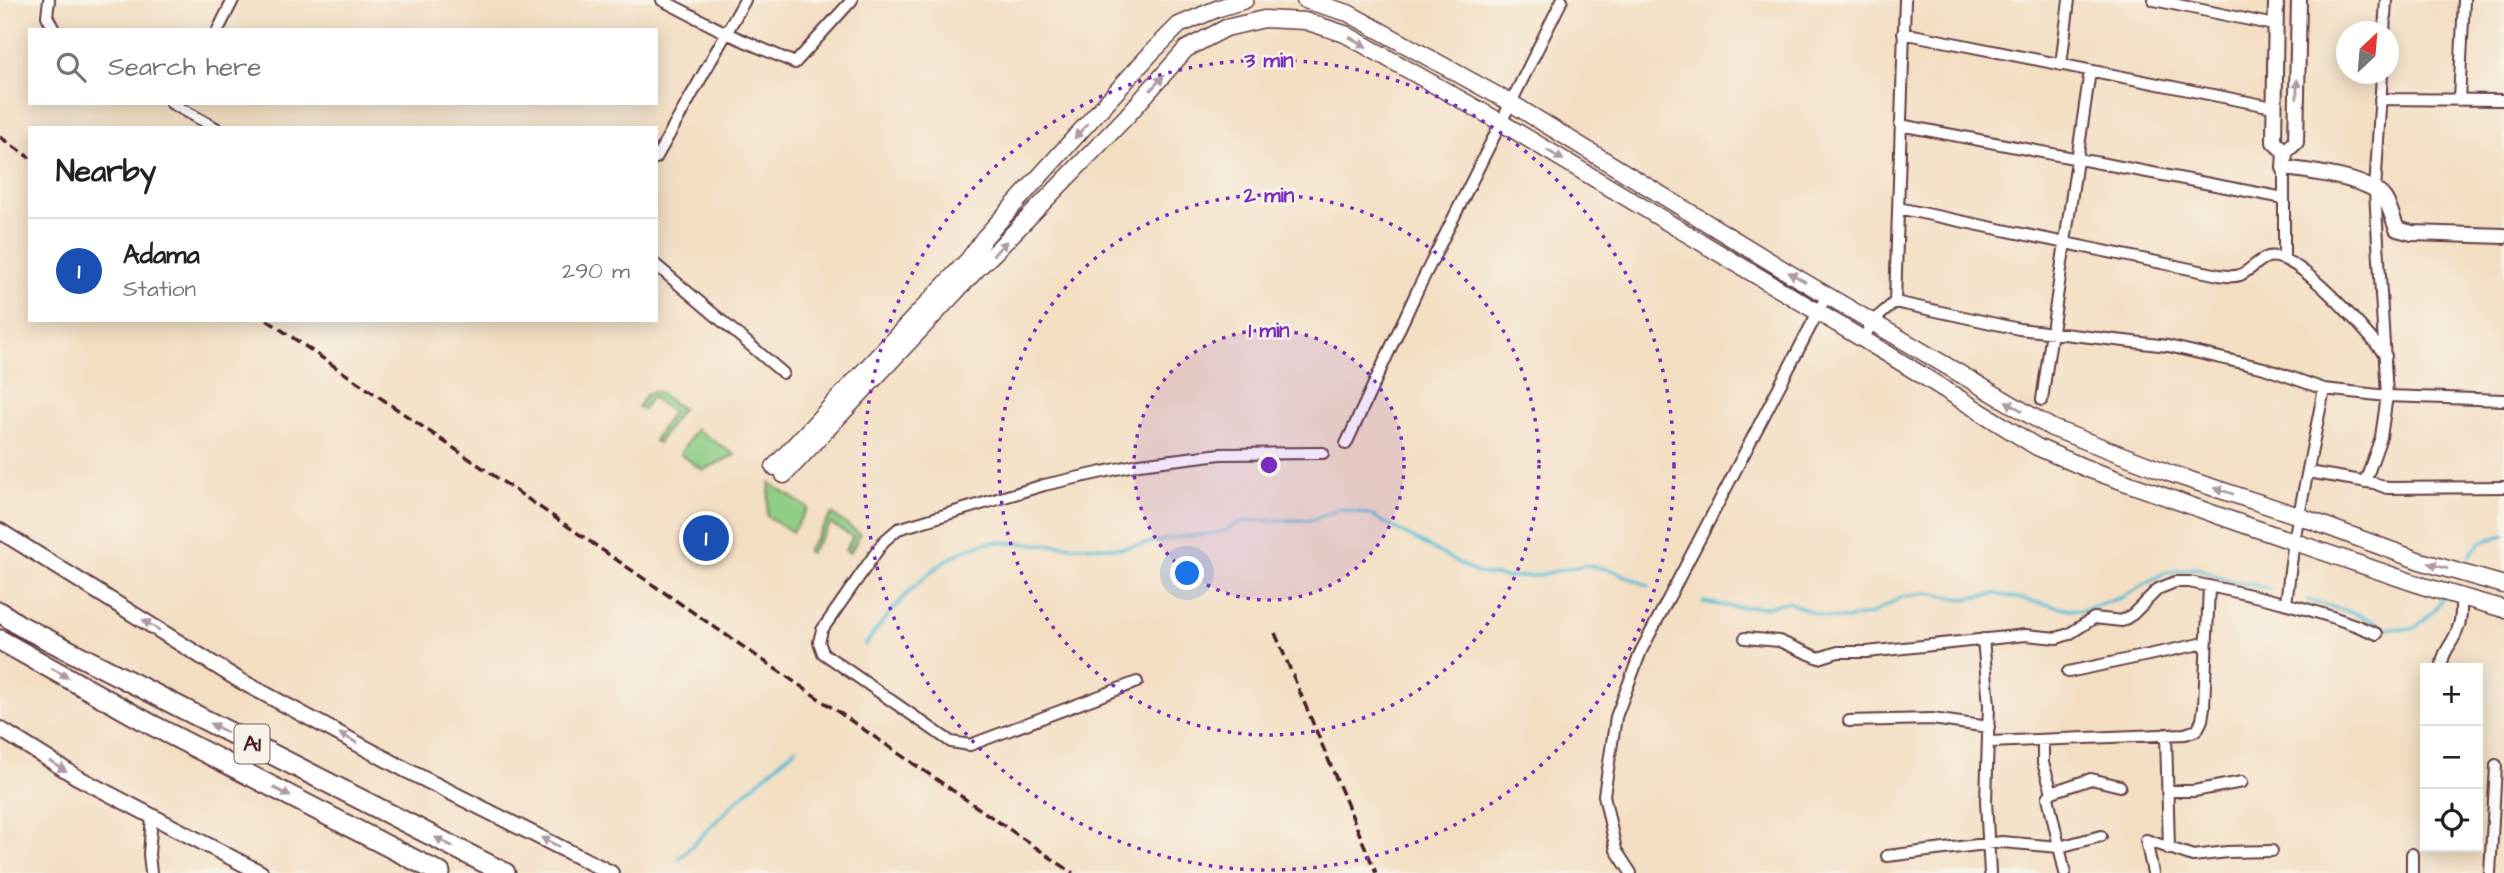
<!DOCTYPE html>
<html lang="en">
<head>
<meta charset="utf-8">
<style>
  :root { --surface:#fff; --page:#f6f6f6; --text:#222; --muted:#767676; --line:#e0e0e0; --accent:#d93025 }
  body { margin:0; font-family:"Architects Daughter",sans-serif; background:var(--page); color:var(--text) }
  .controls { position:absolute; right:21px; bottom:21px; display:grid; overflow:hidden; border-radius:0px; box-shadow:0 4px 18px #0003 }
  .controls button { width:63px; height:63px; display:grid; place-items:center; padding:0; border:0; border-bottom:2px solid var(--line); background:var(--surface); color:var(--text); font:35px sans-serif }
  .compass { position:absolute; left:2336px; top:21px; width:63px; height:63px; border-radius:50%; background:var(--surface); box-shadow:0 4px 18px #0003; rotate:26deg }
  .you { position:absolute; left:1188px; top:574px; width:24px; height:24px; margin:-18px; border:5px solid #fff; border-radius:50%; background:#1a73e8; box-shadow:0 0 0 10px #1a73e833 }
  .badge { display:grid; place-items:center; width:46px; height:46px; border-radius:50%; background:var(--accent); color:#fff; font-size:23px; font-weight:700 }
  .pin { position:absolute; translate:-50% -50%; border:4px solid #fff; box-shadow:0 2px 7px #0006 }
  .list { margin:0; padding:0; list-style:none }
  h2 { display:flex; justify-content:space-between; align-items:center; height:91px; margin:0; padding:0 28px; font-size:30px }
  h2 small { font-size:23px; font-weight:400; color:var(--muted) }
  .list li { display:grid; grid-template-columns:46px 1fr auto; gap:21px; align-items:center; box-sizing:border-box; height:105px; padding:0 28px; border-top:2px solid var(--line) }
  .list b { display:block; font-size:26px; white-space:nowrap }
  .list p { margin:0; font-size:23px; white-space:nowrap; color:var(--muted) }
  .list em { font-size:23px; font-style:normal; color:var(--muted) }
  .icon { flex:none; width:38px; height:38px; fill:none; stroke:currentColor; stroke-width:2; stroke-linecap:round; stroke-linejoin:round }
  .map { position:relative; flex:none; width:2504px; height:873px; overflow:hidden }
  .search { position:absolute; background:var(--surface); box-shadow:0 4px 18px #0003; left:28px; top:28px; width:630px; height:77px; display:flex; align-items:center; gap:18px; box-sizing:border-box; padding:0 24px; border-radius:0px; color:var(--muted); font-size:26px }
  .panel { position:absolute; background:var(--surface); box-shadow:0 4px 18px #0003; left:28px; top:126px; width:630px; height:196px; border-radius:0px }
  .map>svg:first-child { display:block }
</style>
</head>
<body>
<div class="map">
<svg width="2504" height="873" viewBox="0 0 2504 873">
  <rect width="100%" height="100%" fill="#f7f3e8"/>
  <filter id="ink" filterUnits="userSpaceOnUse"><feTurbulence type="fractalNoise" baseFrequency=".0143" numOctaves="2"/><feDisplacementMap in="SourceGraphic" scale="14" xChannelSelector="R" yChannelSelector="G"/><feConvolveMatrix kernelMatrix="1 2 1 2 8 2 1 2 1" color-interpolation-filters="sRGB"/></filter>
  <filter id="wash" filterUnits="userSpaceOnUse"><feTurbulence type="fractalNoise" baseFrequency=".00686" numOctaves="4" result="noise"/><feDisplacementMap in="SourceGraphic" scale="28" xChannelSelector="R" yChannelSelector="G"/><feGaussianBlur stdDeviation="1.57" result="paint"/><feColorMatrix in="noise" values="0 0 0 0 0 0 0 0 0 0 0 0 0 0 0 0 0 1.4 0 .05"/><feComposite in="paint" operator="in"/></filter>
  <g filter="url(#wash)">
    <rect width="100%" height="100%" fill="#f3dec2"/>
    <path fill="#8ece85" stroke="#6c7658" stroke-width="2" d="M652,391l6,1 24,17 -24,34 -4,-2 18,-29 -21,-15 -8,13 -5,-3 7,-11z
      M696,429l39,26 -32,15 -23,-16z
      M770,483l38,25 -16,24 -25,-16z
      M832,514l28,20 -10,19 -5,-3 8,-13 -22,-13 -21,29 -3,-2z"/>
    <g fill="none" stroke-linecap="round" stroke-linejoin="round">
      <path stroke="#54b9d2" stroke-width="3.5" d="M2469,556l12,-14 23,-7
        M2307,600l53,15 26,13 28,1 22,-20 7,-11
        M1703,602l29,5h35l20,-5 37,15 22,2 26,-5 29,-17 27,-4 35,6 33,-5 84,17 43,-14 41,-24 33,-5 27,11 46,10
        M865,645c29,-40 77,-98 129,-103l128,6 58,-11 40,-4 24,-12 68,-1 27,-11 30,5 108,59 28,4 29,-1 51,-11 27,5 37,16
        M679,859l57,-58 60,-53"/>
    </g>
  </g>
  <g filter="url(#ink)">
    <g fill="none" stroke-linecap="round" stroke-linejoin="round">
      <defs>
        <path id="minor" d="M49,0l-2,16 7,14
          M662,0l64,33 69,30 57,-63
          M2154,0l120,25
          M218,30l15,-30
          M2384,32l2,-32
          M1903,33l370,74
          M2061,65l8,-65
          M2380,99l124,1
          M2459,100l5,-100
          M171,103l45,25
          M1900,125l384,73
          M656,158l89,-158
          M1898,208l321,67c6,1 15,2 21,0 10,-4 18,-15 28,-18 29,-8 100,77 118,99
          M2284,257v-89
          M656,265l127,108
          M1895,302l124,27 149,17 96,22 60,21 63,7 117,4
          M1863,340l10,-19 22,-19 10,-302
          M2042,400l48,-329
          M1346,444l72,-155 144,-289
          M2308,472l66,11 13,5 117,-1
          M2365,482l16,-45 6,-41 -12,-205 7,-117
          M2286,603l8,-63 30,-151
          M1745,638l34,3 40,17 19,-6h29l158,-17 32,3 12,-4 25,-16 28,3 11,-7 25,-25 17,-7h14c64,13 128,26 188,52
          M1983,639l6,66 -3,96 4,72
          M2442,668c-1,-15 10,-23 15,-37 5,-11 4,-22 4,-35
          M2068,672l137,-29
          M1137,682l-167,63 -19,-3 -128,-89 -4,-11 3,-12 62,-89 14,-12 146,-44 95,-21 82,-10 102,-1
          M1849,721l83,-2 57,8
          M2166,734l3,115
          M2043,740v23l9,29
          M1990,742l195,-8 12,-4 5,-10 2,-13 5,-121
          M2167,791h27l48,-9
          M2146,840l47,16 34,-4 45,-1
          M2146,840l7,33
          M1887,856l115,-14 57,5 42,-11
          M151,873l-2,-19 3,-37
          M1631,873l-15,-23 -12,-55 12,-78 25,-66 186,-356
          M2065,873l-17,-76 4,-5 39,-13 29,7
          M2412,873v-19
          M2490,873l6,-108"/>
        <path id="tertiary" d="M2276,0l-2,142 11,10
          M2299,0l-3,142 -11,10 -1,16c24,3 86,10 100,30 6,8 9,22 13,31l15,4 92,3
          M0,531l239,149 169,91 203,102
          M0,729l77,48 184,96"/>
        <path id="secondary" d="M1305,0l43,13 163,90 278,170 263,155 117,45 130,43 121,45 84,24
          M774,467l195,-208 15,-21 168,-186 27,-27 40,-17 26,-8
          M784,475l194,-207 18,-17 130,-134 60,-68 40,-21 38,-9 41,2 40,13 157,89 389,233 146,91 51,22 140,50 195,67 81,23"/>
        <path id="motorway" d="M0,612l19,13 486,248
          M0,640l152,85 288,148"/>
      </defs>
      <use href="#minor" stroke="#633c42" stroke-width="14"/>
      <use href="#tertiary" stroke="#633c42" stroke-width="18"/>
      <use href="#secondary" stroke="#633c42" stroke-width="19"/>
      <use href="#motorway" stroke="#633c42" stroke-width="23"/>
      <use href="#minor" stroke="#fff" stroke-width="10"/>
      <use href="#tertiary" stroke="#fff" stroke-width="14"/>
      <use href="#secondary" stroke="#fff" stroke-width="16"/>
      <use href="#motorway" stroke="#fff" stroke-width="19"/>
      <path stroke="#4a1f2b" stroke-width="3.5" stroke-dasharray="10 5" stroke-linecap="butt" d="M0,137l30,21
        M267,320l806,553
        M1275,633l101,240"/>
    </g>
    <defs><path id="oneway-solid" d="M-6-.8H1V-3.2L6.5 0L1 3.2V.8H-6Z" transform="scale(1.75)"/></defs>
    <g fill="#ae9aa0">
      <use href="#oneway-solid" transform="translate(1358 42) rotate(30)"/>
      <use href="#oneway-solid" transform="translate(1157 83) rotate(-48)"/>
      <use href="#oneway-solid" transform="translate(2297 89) rotate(-89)"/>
      <use href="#oneway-solid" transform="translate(1081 131) rotate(132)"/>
      <use href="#oneway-solid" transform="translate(1555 155) rotate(31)"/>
      <use href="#oneway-solid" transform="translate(1000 248) rotate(-45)"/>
      <use href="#oneway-solid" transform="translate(1797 277) rotate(-150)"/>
      <use href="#oneway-solid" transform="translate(2014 406) rotate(-149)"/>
      <use href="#oneway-solid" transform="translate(2224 491) rotate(-162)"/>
      <use href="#oneway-solid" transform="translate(2438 566) rotate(-164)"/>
      <use href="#oneway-solid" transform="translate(151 625) rotate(-148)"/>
      <use href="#oneway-solid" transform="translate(60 673) rotate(29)"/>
      <use href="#oneway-solid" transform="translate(219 728) rotate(-153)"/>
      <use href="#oneway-solid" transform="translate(348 738) rotate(-152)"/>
      <use href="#oneway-solid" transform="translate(58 766) rotate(32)"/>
      <use href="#oneway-solid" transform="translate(282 792) rotate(27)"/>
      <use href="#oneway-solid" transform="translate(444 842) rotate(-153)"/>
      <use href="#oneway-solid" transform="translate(550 842) rotate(-153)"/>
    </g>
  </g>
  <circle cx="1269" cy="465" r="135" fill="#7b2cbf" fill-opacity=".12"/>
  <g fill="none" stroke="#7b2cbf" stroke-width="3.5" stroke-dasharray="3.5 7">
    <circle cx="1269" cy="465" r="135"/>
    <circle cx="1269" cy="465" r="270"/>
    <circle cx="1269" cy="465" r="405"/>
  </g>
  <g text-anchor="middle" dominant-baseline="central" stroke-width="5" stroke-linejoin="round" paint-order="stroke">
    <rect fill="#f7f3e8" stroke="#7e5f64" stroke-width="2" x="234.5" y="724.5" width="35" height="39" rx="5"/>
    <g font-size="23" font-weight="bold" fill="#4a1f2b">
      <text x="252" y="744">A1</text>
    </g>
  </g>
  <circle cx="1269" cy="465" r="10" fill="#7b2cbf" stroke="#f7f3e8" stroke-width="3.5"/>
  <g font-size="21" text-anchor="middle" font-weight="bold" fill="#7b2cbf" stroke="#f7f3e8" stroke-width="5" stroke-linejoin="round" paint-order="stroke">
    <text x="1269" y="67">3 min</text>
    <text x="1269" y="202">2 min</text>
    <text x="1269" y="337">1 min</text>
  </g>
</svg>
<div class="controls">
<button>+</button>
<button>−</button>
<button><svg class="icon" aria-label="locate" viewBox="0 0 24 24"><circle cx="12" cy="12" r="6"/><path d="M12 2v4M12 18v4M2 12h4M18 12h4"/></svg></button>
</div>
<svg class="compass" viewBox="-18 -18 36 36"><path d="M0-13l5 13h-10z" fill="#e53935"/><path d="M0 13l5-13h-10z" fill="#767676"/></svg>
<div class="you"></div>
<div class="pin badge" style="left:706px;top:538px;background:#1a4fb4">1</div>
<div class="search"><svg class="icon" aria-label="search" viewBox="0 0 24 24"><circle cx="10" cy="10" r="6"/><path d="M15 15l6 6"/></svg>Search here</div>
<section class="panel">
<h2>Nearby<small></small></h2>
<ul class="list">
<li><span class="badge" style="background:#1a4fb4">1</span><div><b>Adama</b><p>Station</p></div><em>290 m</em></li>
</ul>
</section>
</div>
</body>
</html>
